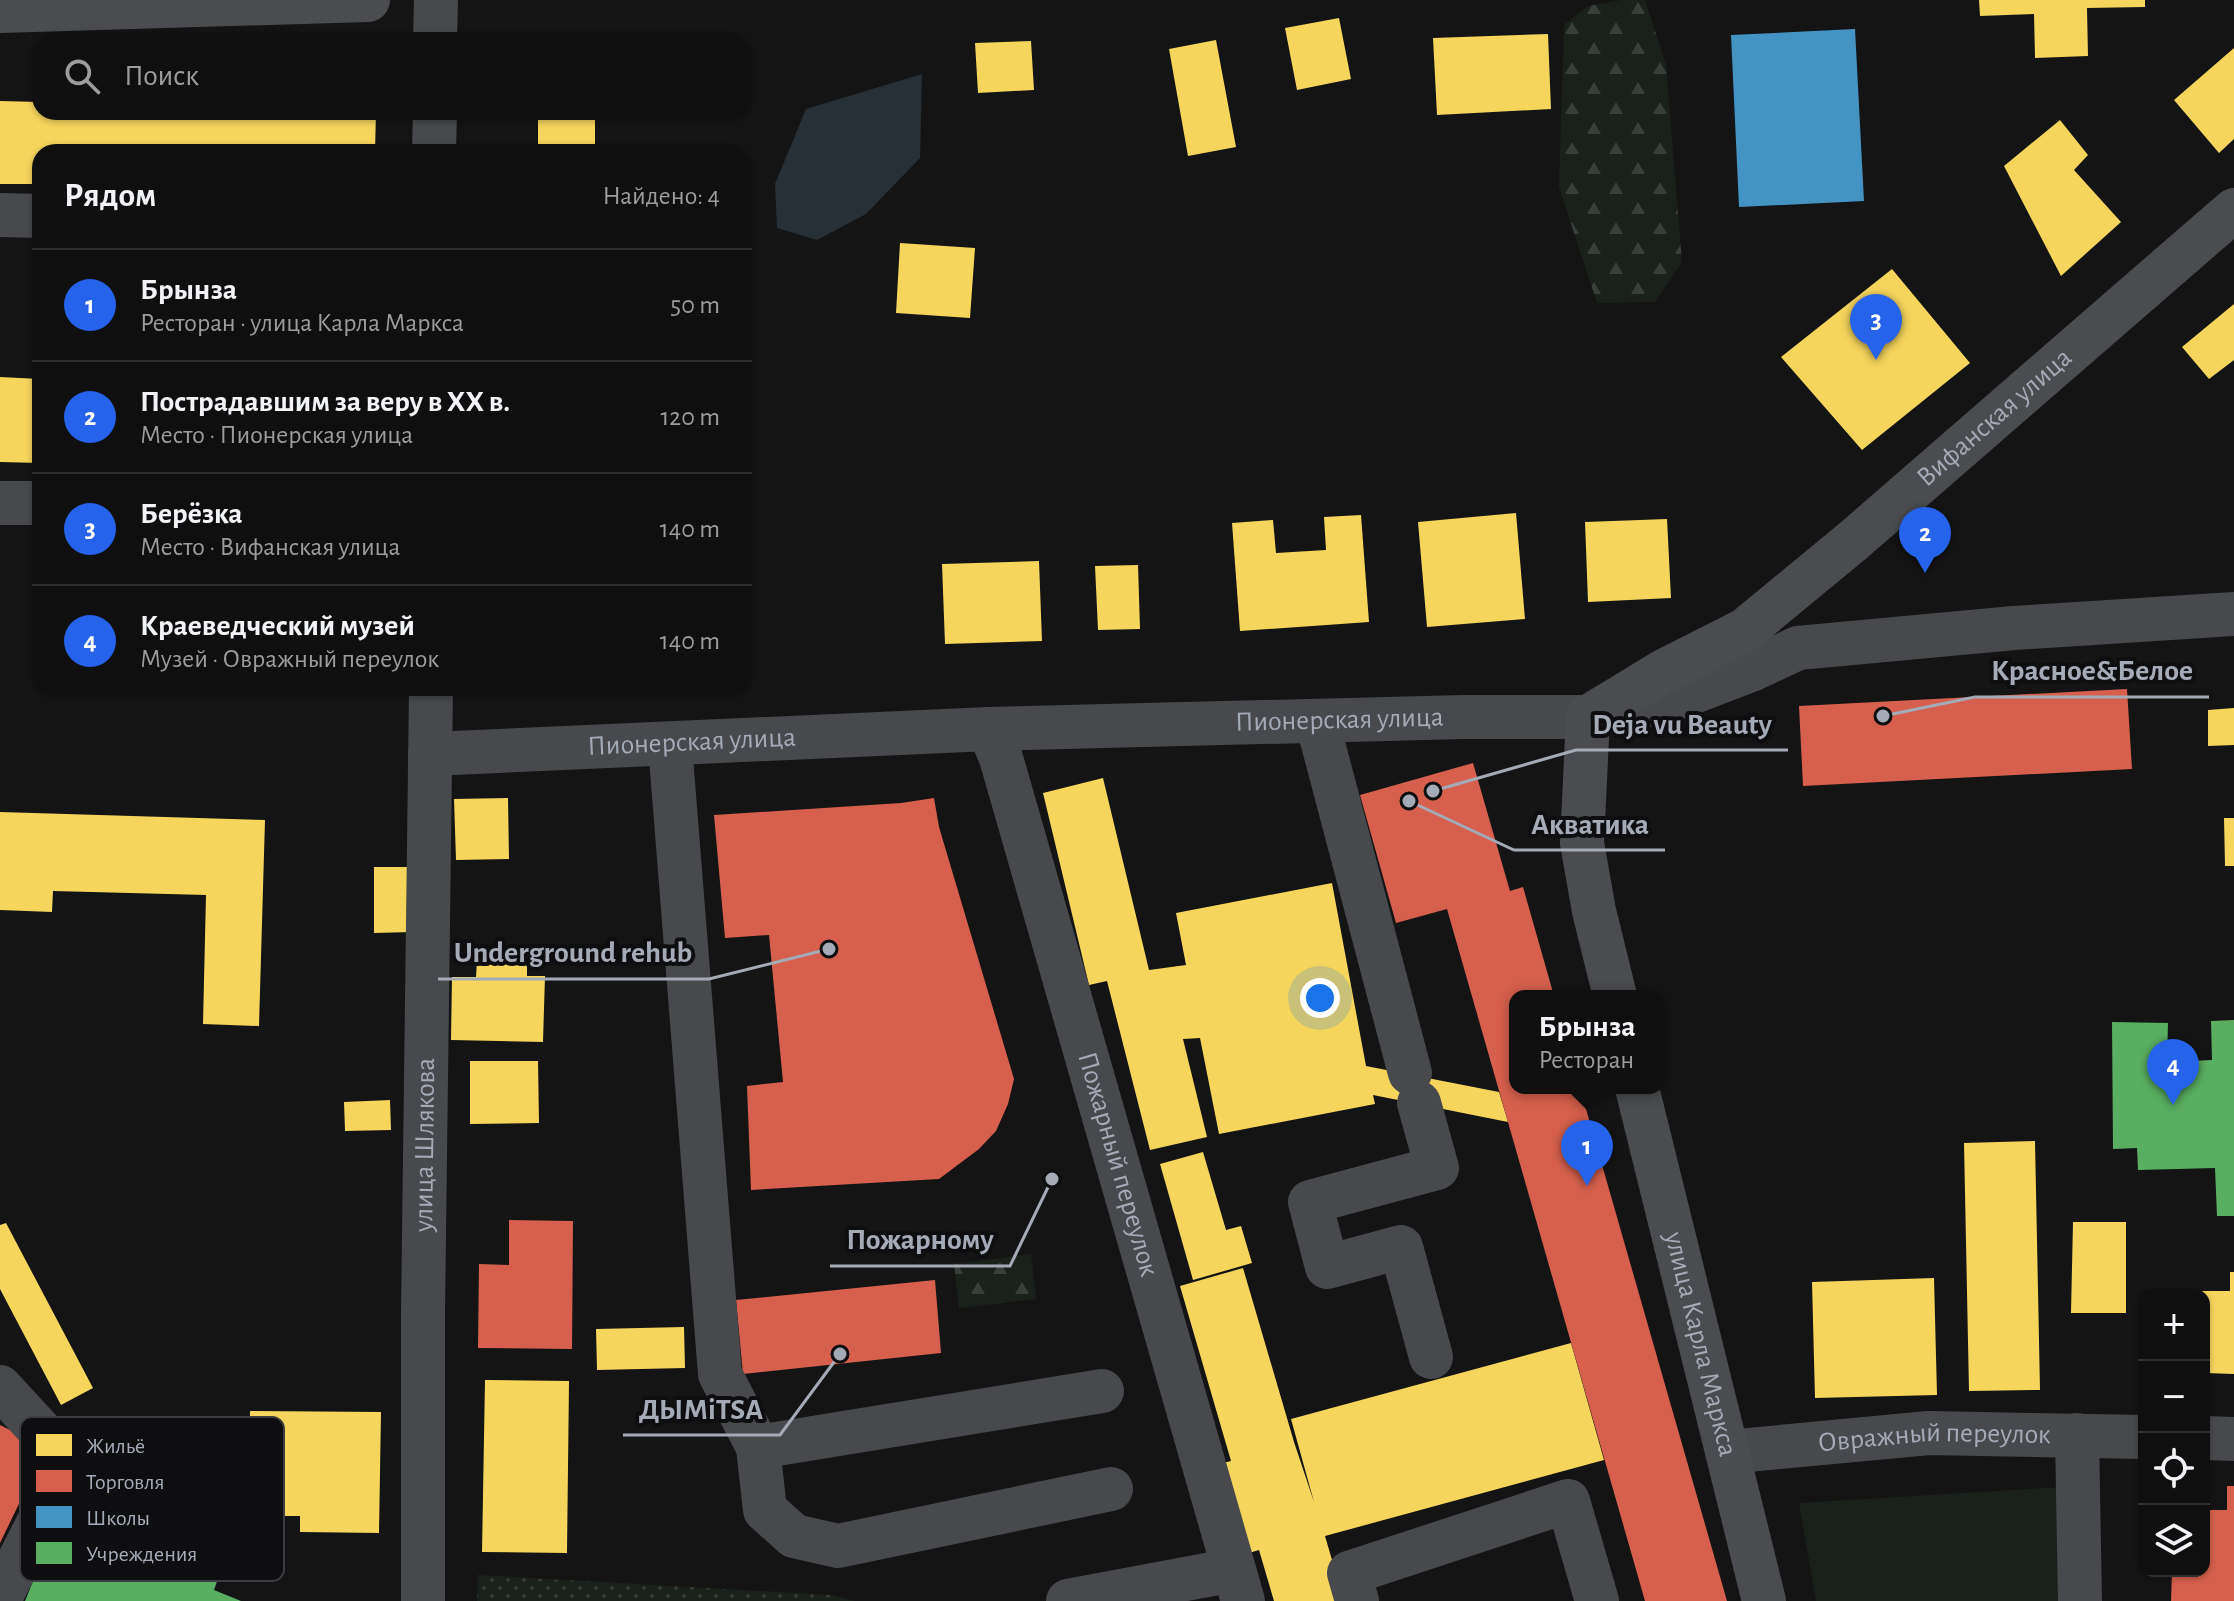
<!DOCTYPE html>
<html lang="ru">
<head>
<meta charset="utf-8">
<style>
  :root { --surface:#0f0f0f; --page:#181818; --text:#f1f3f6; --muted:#9b9c9e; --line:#2f2f2f; --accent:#2563eb }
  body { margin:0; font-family:"Alegreya Sans",sans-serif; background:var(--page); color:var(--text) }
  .controls { position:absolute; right:24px; bottom:24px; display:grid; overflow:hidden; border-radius:16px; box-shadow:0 2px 6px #0004 }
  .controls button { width:72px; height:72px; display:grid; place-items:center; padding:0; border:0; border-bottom:2px solid var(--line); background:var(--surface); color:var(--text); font:40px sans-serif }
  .you { position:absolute; left:1320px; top:998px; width:28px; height:28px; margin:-20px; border:6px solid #fff; border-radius:50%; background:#1a73e8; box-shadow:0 0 0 12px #1a73e833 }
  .badge { display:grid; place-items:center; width:52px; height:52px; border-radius:50%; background:var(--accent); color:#fff; font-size:26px; font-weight:700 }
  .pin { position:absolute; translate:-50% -66px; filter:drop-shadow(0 2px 4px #0008) }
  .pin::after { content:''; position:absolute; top:42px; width:28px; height:24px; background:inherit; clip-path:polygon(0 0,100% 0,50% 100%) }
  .popup { position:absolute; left:1509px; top:990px; width:156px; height:104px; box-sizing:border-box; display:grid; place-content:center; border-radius:16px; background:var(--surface); filter:drop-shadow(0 2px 6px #0005); font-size:26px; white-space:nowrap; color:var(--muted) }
  .popup b { font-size:30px; color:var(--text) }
  .popup::after { content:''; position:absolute; left:50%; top:100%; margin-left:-16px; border:16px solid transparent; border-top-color:var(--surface) }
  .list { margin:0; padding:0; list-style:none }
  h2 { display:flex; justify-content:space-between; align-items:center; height:104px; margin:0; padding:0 32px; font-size:34px }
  h2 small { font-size:26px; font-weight:400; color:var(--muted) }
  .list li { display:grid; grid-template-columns:52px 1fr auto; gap:24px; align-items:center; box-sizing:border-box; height:112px; padding:0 32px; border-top:2px solid var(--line) }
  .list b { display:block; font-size:30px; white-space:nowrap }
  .list p { margin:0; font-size:26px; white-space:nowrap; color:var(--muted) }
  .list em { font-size:26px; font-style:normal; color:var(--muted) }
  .icon { flex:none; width:44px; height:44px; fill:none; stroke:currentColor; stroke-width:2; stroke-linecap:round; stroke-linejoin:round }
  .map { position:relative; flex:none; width:2234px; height:1601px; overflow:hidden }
  .search { position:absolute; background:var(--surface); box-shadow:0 2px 6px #0004; left:32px; top:32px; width:720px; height:88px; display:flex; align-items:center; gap:20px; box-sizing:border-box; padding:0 28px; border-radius:24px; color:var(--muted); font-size:30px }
  .panel { position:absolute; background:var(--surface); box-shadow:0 2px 6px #0004; left:32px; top:144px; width:720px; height:552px; border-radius:24px }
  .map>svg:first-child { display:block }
</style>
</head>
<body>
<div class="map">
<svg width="2234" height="1601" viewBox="0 0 2234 1601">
  <defs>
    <pattern id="grass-dots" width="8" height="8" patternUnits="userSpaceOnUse" patternTransform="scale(2)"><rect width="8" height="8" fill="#1a211b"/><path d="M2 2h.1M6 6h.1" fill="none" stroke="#383f3a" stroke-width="1.8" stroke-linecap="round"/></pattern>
    <pattern id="forest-firs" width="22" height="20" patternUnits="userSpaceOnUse" patternTransform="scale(2)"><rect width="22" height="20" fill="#1a211b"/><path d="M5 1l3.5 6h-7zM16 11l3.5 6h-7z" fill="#383f3a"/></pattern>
  </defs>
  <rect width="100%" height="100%" fill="#141414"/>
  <path fill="url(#grass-dots)" d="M478,1575l354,20 23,6h-378z"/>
  <path fill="url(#forest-firs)" d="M1622,0h23l21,65 16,197 -27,40 -58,1 -38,-116 5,-162 24,-19z
    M1031,1254l5,45 -77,9 -5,-44z"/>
  <path fill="#1a211b" d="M2061,1487l-1,114h-244l-17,-98z"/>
  <path fill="#273036" d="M922,74l-2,84 -54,56 -49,26 -40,-12 -2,-44 31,-75z"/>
  <path fill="#f6d55c" d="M1979,0h166v7l-58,1 1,48 -53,2 -1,-44 -54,2z
    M1339,18l12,61 -54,11 -12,-62z
    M1548,34l3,75 -114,6 -4,-77z
    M1216,40l20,107 -48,9 -19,-107z
    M1031,41l3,49 -56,3 -3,-50z
    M2234,48v91l-15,14 -45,-53z
    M0,101l40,1v10h336l-1,40h-335v32h-40z
    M538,112h57v33l-57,-1z
    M2060,120l28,35 -14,15 47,52 -60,54 -57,-110z
    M900,243l75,5 -5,70 -74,-5z
    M1892,269l78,94 -108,87 -81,-93z
    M2234,304v56l-25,19 -27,-32z
    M0,377l40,2v84l-40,-1z
    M1516,513l9,106 -98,8 -9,-105z
    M1361,515l8,107 -129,9 -8,-108 41,-3 3,33 50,-3 -2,-33z
    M1667,519l4,79 -83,4 -3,-80z
    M1039,561l3,80 -97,3 -3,-80z
    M1138,565l2,64 -42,1 -3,-64z
    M2234,708v37l-26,1v-36z
    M1103,778l46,192 37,-5 -10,-52 156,-30 34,183 133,26 9,30 -135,-27 2,9 -156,30 -19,-96 -17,1 24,98 -57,13 -43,-169 -18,4 -46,-192z
    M508,798l1,61 -53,1 -2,-61z
    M0,812l265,8 -6,206 -56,-2 3,-129 -153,-4 -1,21 -52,-2z
    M2224,818h10v48h-9z
    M374,867h38v65l-38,1z
    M477,961l50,1v14h18l-2,66 -92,-2 1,-63h24z
    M470,1061h68l1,62 -69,1z
    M390,1100l1,30 -46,1 -1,-29z
    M2035,1141l5,249 -71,1 -5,-248z
    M1203,1152l23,78 15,-4 11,37 -59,17 -33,-116z
    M2073,1222h53v91h-55z
    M6,1223l87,165 -32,17 -61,-116v-64z
    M1243,1268l51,174 20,60 -23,-83 280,-76 33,117 -279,76 19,65h-70l-15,-51 -10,3 -26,-90 8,-2 -51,-175z
    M2230,1272h4v102l-30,-1v-78h-7v-4h33z
    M1934,1278l3,117 -122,3 -3,-116z
    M684,1327l1,41 -88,2 -1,-41z
    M485,1380l84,1 -2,172 -85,-1z
    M250,1411l131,1 -2,121 -79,-1v-16h-51z"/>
  <path fill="#d6604d" d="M2127,689l5,80 -329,17 -4,-80z
    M1473,763l37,128 13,-4 31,109h-39v92h65l147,513h-82l-198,-692 -51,14 -36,-128z
    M934,798l5,29 75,252 -6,25 -12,27 -17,18 -40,30 -188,11 -4,-104 36,-4 -14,-147 -44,3 -11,-123 187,-12z
    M509,1220l64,1 -1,128 -94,-1 1,-84 30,1z
    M935,1280l6,73 -198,21 -7,-74z
    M0,1425l46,23 -46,95z
    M2227,1486h7v115h-63l1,-30h32v-61h23z"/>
  <path fill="#4393c3" d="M1855,29l9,172 -125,6 -8,-172z"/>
  <path fill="#5aae61" d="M2234,1020v196h-17l-2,-48 -77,2 -1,-22 -24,1 -1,-127 56,1 -1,39 45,-2 -1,-39z
    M57,1522l70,29 7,-18 87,37 -7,20 27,11h-216z"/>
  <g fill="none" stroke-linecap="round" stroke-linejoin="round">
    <g stroke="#48494d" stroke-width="44">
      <path d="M435,40l1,-40"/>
      <path d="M434,152l1,-40"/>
      <path d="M0,215l40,1"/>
      <path d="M0,503h40"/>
      <path d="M1317,721l93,352"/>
      <path id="s1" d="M989,729l12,29 242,843"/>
      <path d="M670,745l50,629 38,73 344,-56"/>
      <path id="s2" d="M430,754l559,-25 475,-12h124l82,-16 81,-31 47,-22 216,-20 220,-14"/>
      <path d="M1419,1103l18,65 -127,34 17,65 74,-20 30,110"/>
      <path d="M0,1387l58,63 -4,42 -54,106"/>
      <path d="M2077,1435l3,166"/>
      <path d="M2204,1438l30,1"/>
      <path d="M758,1447l7,63 29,26 44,10 273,-57"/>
      <path id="s3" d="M1727,1452l202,-19 215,4"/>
      <path id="s4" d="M423,1601v-288l8,-625"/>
      <path d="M1068,1601l166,-31"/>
      <path d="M1357,1601l-8,-28 219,-72 29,100"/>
    </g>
    <g stroke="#4a4c4f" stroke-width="44">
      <path d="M0,11l368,-11"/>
      <path id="s5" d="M1615,996l-21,-85 -12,-68 6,-126 74,-45 83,-42 109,-90 380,-330"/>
      <path id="s6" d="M1637,1088l127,513"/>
    </g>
  </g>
  <g text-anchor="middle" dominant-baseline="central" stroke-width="8" stroke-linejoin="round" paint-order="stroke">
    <g font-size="28" fill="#a4abb6" stroke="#0e0e10">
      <text stroke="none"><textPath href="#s5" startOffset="790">Вифанская улица</textPath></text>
      <text stroke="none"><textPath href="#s2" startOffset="910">Пионерская улица</textPath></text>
      <text stroke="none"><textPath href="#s2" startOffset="262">Пионерская улица</textPath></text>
      <text stroke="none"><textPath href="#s4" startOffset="456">улица Шлякова</textPath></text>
      <text stroke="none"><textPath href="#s1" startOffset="454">Пожарный переулок</textPath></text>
      <text stroke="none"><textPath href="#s6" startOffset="264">улица Карла Маркса</textPath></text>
      <text stroke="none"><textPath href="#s3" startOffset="208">Овражный переулок</textPath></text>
    </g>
  </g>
  <rect x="20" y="1417" width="264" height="164" rx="12" fill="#0e0e10" stroke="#3b3d42" stroke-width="2"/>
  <rect x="36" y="1434" width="36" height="22" fill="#f6d55c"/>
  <rect x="36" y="1470" width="36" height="22" fill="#d6604d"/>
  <rect x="36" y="1506" width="36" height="22" fill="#4393c3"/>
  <rect x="36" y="1542" width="36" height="22" fill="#5aae61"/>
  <g font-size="22" fill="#a4abb6">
    <text x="86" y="1453">Жильё</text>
    <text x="86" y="1489">Торговля</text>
    <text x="86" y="1525">Школы</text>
    <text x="86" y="1561">Учреждения</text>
  </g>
  <path fill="none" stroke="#a4abb6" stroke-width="3" d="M1883 716L1975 697H2209M1433 791L1576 750H1788M1409 801L1514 850H1665M829 949L709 979H438M1052 1179L1010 1266H830M840 1354L780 1435H623"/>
  <g fill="#a4abb6" stroke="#0e0e10" stroke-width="3">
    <circle cx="1883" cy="716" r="8"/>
    <circle cx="1433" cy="791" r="8"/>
    <circle cx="1409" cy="801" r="8"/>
    <circle cx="829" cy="949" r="8"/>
    <circle cx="1052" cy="1179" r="8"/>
    <circle cx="840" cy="1354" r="8"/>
  </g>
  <g font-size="30" text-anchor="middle" font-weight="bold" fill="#a4abb6" stroke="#0e0e10" stroke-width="8" stroke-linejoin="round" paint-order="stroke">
    <text x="2092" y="680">Красное&amp;Белое</text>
    <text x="1682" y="734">Deja vu Beauty</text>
    <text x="1590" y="834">Акватика</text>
    <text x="573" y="962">Underground rehub</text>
    <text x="920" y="1249">Пожарному</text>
    <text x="701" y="1419">ДЫМiTSA</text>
  </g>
</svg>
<div class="controls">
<button>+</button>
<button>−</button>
<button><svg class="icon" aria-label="locate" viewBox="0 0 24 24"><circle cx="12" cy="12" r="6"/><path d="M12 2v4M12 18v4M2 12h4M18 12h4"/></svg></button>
<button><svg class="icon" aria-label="layers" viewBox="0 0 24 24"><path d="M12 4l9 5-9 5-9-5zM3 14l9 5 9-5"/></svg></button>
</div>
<div class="you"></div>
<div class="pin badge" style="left:1587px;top:1186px">1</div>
<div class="popup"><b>Брынза</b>Ресторан</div>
<div class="pin badge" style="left:1925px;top:573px">2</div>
<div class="pin badge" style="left:1876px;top:360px">3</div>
<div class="pin badge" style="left:2173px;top:1105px">4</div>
<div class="search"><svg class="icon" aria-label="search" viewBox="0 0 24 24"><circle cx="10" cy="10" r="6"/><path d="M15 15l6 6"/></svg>Поиск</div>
<section class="panel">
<h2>Рядом<small>Найдено: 4</small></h2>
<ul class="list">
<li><span class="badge">1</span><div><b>Брынза</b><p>Ресторан · улица Карла Маркса</p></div><em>50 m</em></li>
<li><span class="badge">2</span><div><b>Пострадавшим за веру в XX в.</b><p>Место · Пионерская улица</p></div><em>120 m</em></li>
<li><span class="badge">3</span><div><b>Берёзка</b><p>Место · Вифанская улица</p></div><em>140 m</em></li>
<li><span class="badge">4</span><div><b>Краеведческий музей</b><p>Музей · Овражный переулок</p></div><em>140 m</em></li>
</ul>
</section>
</div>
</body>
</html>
